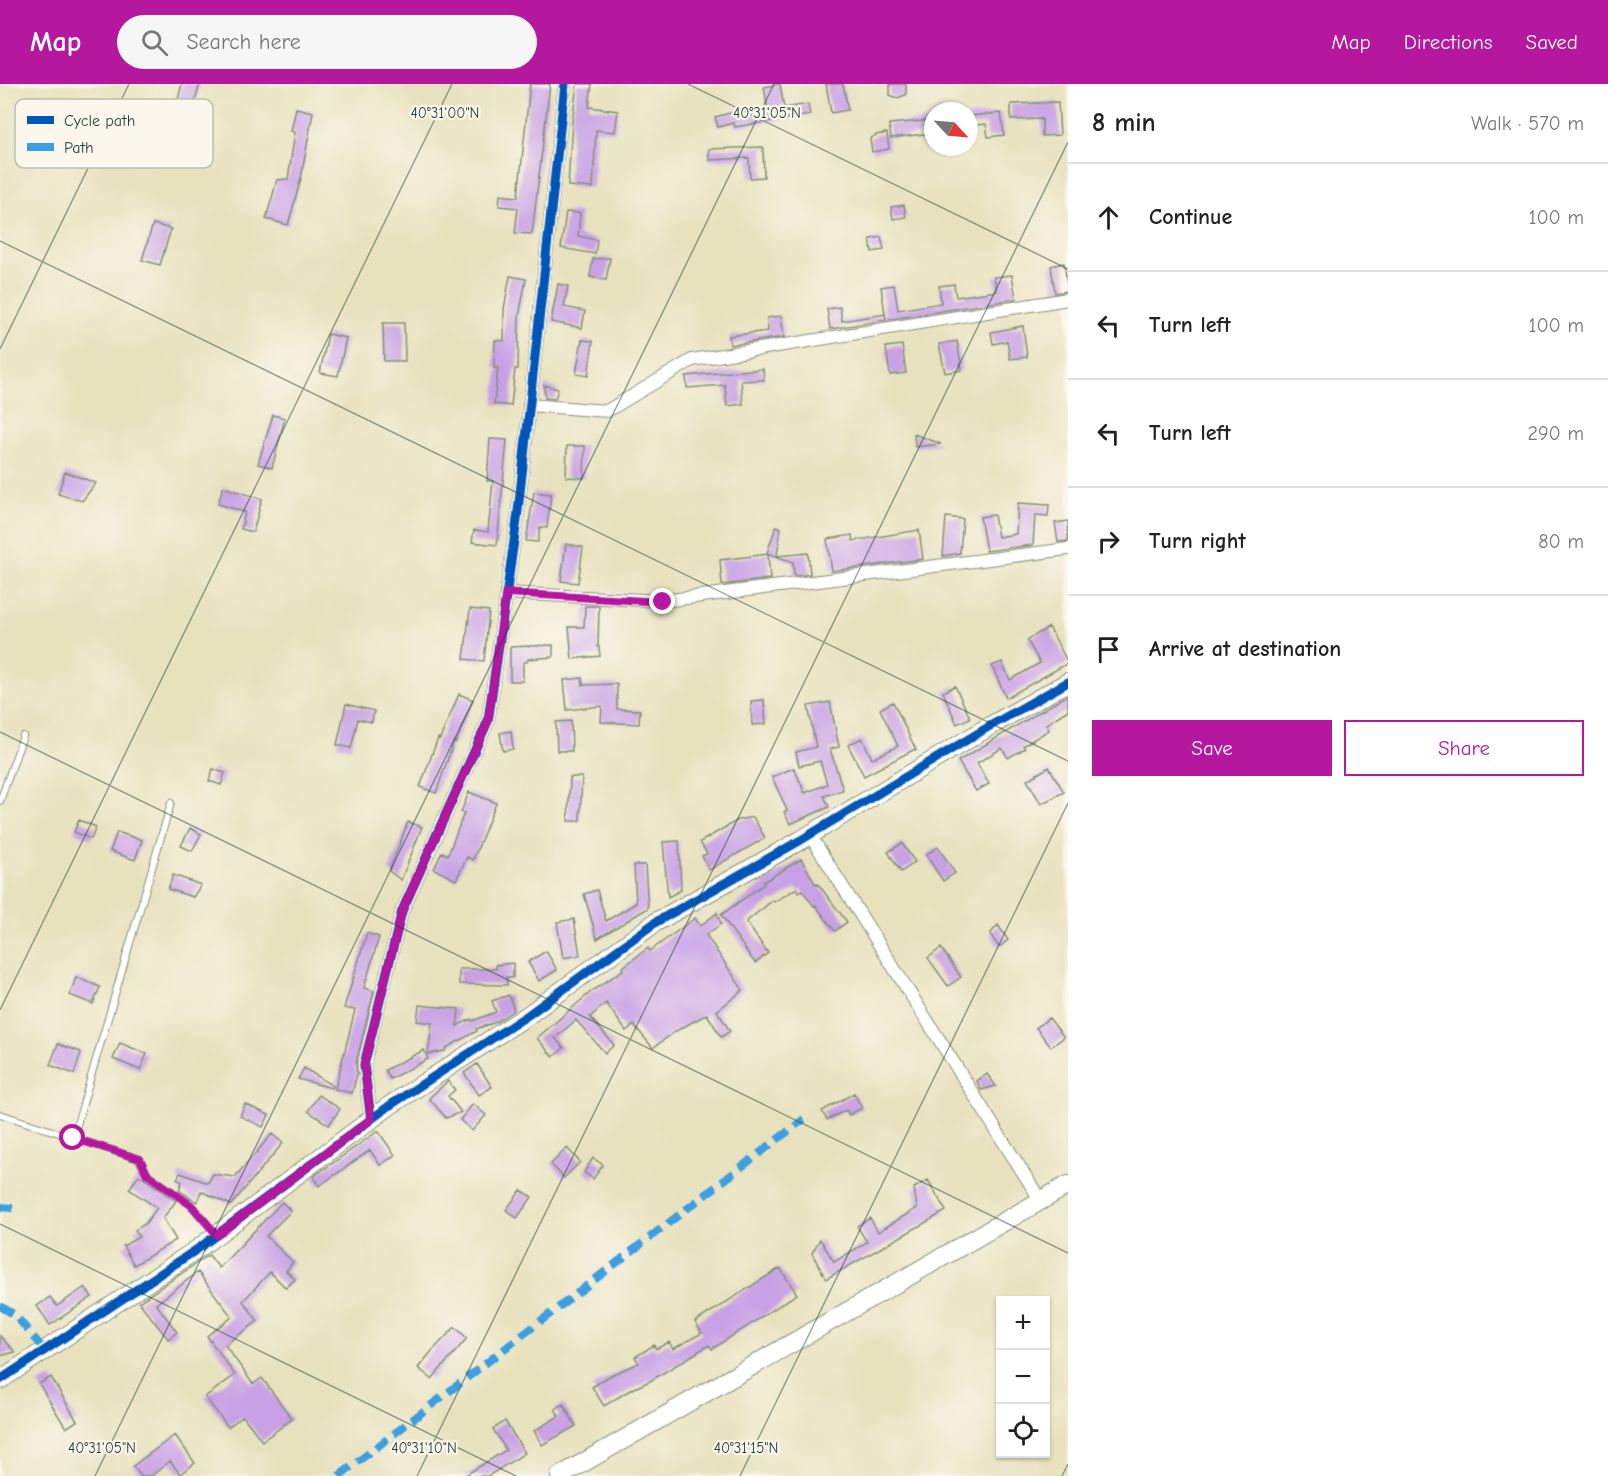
<!DOCTYPE html>
<html lang="en">
<head>
<meta charset="utf-8">
<style>
  :root { --surface:#fff; --page:#f6f6f6; --text:#222; --muted:#767676; --line:#e0e0e0; --accent:#b5179e }
  body { margin:0; font-family:"Comic Neue",sans-serif; background:var(--page); color:var(--text) }
  .controls { position:absolute; right:18px; bottom:18px; display:grid; overflow:hidden; border-radius:0px; box-shadow:0 2px 4px #0004 }
  .controls button { width:54px; height:54px; display:grid; place-items:center; padding:0; border:0; border-bottom:2px solid var(--line); background:var(--surface); color:var(--text); font:30px sans-serif }
  .compass { position:absolute; left:924px; top:18px; width:54px; height:54px; border-radius:50%; background:var(--surface); box-shadow:0 2px 4px #0004; rotate:116deg }
  .stop { position:absolute; width:18px; height:18px; margin:-14px; border:4px solid #b5179e; border-radius:50%; background:#fff }
  .stop.end { background:#b5179e; border-color:#fff; box-shadow:0 2px 6px #0008 }
  .list { margin:0; padding:0; list-style:none }
  h2 { display:flex; justify-content:space-between; align-items:center; height:78px; margin:0; padding:0 24px; font-size:26px }
  h2 small { font-size:20px; font-weight:400; color:var(--muted) }
  .list li { display:grid; grid-template-columns:39px 1fr auto; gap:18px; align-items:center; box-sizing:border-box; height:108px; padding:0 24px; border-top:2px solid var(--line) }
  .list b { display:block; font-size:22px; white-space:nowrap }
  .list em { font-size:20px; font-style:normal; color:var(--muted) }
  .actions { display:flex; gap:12px; padding:18px 24px }
  .actions a { flex:1; padding:14px 0; border:2px solid var(--accent); border-radius:0px; text-align:center; font-size:21px; color:var(--accent) }
  .actions .main { background:var(--accent); color:#fff }
  .icon { flex:none; width:33px; height:33px; fill:none; stroke:currentColor; stroke-width:2; stroke-linecap:round; stroke-linejoin:round }
  .map { position:relative; flex:none; width:1068px; height:1392px; overflow:hidden }
  header { display:flex; align-items:center; gap:36px; box-sizing:border-box; height:84px; padding:0 30px; background:var(--accent); color:#fff }
  header strong { font-size:28px }
  nav { display:flex; gap:33px; margin-inline-start:auto; font-size:21px }
  .search { width:420px; height:54px; background:var(--page); display:flex; align-items:center; gap:15px; box-sizing:border-box; padding:0 21px; border-radius:33px; color:var(--muted); font-size:22px }
  main { display:flex }
  aside { flex:1; background:var(--surface) }
  .map>svg:first-child { display:block }
</style>
</head>
<body>
<header>
<strong>Map</strong>
<div class="search"><svg class="icon" aria-label="search" viewBox="0 0 24 24"><circle cx="10" cy="10" r="6"/><path d="M15 15l6 6"/></svg>Search here</div>
<nav><a>Map</a><a>Directions</a><a>Saved</a></nav>
</header>
<main>
<div class="map">
<svg width="1068" height="1392" viewBox="0 0 1068 1392">
  <rect width="100%" height="100%" fill="#fbf7ec"/>
  <filter id="ink" filterUnits="userSpaceOnUse"><feTurbulence type="fractalNoise" baseFrequency=".0167" numOctaves="2"/><feDisplacementMap in="SourceGraphic" scale="12" xChannelSelector="R" yChannelSelector="G"/><feConvolveMatrix kernelMatrix="1 2 1 2 8 2 1 2 1" color-interpolation-filters="sRGB"/></filter>
  <filter id="wash" filterUnits="userSpaceOnUse"><feTurbulence type="fractalNoise" baseFrequency=".008" numOctaves="4" result="noise"/><feDisplacementMap in="SourceGraphic" scale="24" xChannelSelector="R" yChannelSelector="G"/><feGaussianBlur stdDeviation="1.35" result="paint"/><feColorMatrix in="noise" values="0 0 0 0 0 0 0 0 0 0 0 0 0 0 0 0 0 1.4 0 .05"/><feComposite in="paint" operator="in"/></filter>
  <g filter="url(#wash)">
    <rect width="100%" height="100%" fill="#e8e1bd"/>
    <g id="blocks">
      <path fill="#c7a0e6" d="M182,0h18l-8,28 -16,-5z
        M530,0h20l-18,150 -17,-1 3,-25 -19,-2 1,-11 18,2z
        M577,0h15l-3,23 29,4 -3,21 -19,-2 -3,58 -25,-2 4,-64z
        M780,0l4,24 24,-4 2,11 -75,12 -1,-4 -16,4 -3,-10 30,-8v2h4l1,2 18,-3 -4,-23z
        M826,0h17l5,26 -17,3z
        M890,0h16v11l-9,3 -7,-3z
        M1058,18l2,33 -18,1v-17l-31,1v-16z
        M296,24l17,4 -12,66 -13,47 -22,-6 11,-39 11,-1 7,-47 -4,-1z
        M1001,29l3,22 -16,2 -2,-13 -17,2v-10z
        M933,36v13l-42,5 -2,-14z
        M887,49l2,16 -17,3 -2,-13 6,-4z
        M763,63l1,30 -14,1 -1,-20 -40,2v-11z
        M904,121l2,12 -13,2 -2,-12z
        M566,128l14,1 -2,23 19,4 -2,14 -34,-6z
        M153,140l18,5 -11,36 -18,-5z
        M881,153l3,13 -12,2 -2,-13z
        M610,174l-4,22 -16,-3 3,-18z
        M1064,179l4,28 -13,2 -4,-27z
        M1012,191l4,24 -130,21 -5,-33 13,-2 4,25 43,-7 -2,-17 15,-2 2,13 41,-6 -3,-14z
        M510,192l16,3 -7,38 -1,52h-3l-4,37 -17,-2 4,-36h-4l1,-28 9,1v-32z
        M558,200l10,2 -4,21 21,4 -3,17 -31,-6z
        M840,223l2,14 43,-7 1,6 -56,9 -3,-20z
        M781,232l3,21 -54,8 -1,-9 39,-5 -1,-13z
        M383,239h21l1,38h-21z
        M1023,242l4,31 -17,2 -3,-18 -14,3 -2,-12z
        M328,250l18,4 -8,38 -18,-3z
        M582,256l11,1 -5,35 -12,-2z
        M957,257l5,29 -17,3 -6,-29z
        M902,261l4,28 -16,2 -4,-28z
        M763,285l1,11 -23,1 2,23 -16,2 -2,-21 -38,3 -1,-12z
        M544,301l14,4 -3,10 -10,-1z
        M273,331l12,3 -13,50 -14,-4z
        M914,350l27,10 -26,3z
        M490,355l17,1 -10,105 -25,-3 2,-12 14,2 5,-51h-6z
        M567,362h18l-1,32 -18,-1z
        M65,388l31,11 -14,18 -24,-7z
        M223,403l39,12 -9,33 -12,-3 4,-17 -27,-8z
        M534,408l17,2 -4,34 -7,-1 -2,15 -12,-1z
        M1018,419l31,2 -1,11 -13,-1 -2,30 -47,6 -6,-34 14,-2 4,22 18,-3z
        M946,433l17,2 -3,34 -17,3z
        M1068,437v20l-10,1 -3,-19z
        M776,442l5,2 -4,28 31,-3 2,21 -16,2 -1,-14 -26,-9z
        M919,446l4,29 -91,12 -5,-32 25,-4 1,6z
        M566,460l17,3 -5,36 -17,-2z
        M768,470l2,25 -48,6 -2,-25z
        M585,522h14l-1,41h1l1,9 -28,3 -3,-32h15z
        M470,525l19,2 -5,50 -20,-2z
        M1049,543l19,36 -62,35 -14,-32 10,-4 8,18 30,-17 -13,-23z
        M553,561v12l-25,2v2l-5,2v18h-13v-34z
        M582,594l1,7 34,-1v25l23,1 -1,14 -38,-2 1,-16 -35,4 -3,-30z
        M955,602l15,32 -13,6 -14,-32z
        M459,610l14,6 -17,42 -2,-1 -18,52 -16,-6 18,-49 2,1z
        M1068,611v15l-22,14 3,6 -26,16 2,2 -17,10 -6,-10 -25,15 12,21 -13,7 -18,-30z
        M764,616l2,24 -14,1 -1,-24z
        M830,618l9,45 -9,2 13,41 -19,6 5,11 -39,17 -6,-12 3,-2 -15,-33 22,-9 11,25 22,-9 -7,-23 -21,5 -3,-14 20,-5 -8,-41z
        M893,618l23,48h-3l-49,26 -16,-31 14,-7 10,21 26,-13 -18,-37z
        M346,620l28,7 -2,11 -14,-3 -7,29 -14,-3z
        M571,637l1,30h-15l-1,-29z
        M511,647l2,18 -10,2 -3,-18z
        M1049,683l15,25 -23,12 -14,-24z
        M213,685l12,4 -4,12 -12,-4z
        M570,693h12l-2,44h-12z
        M469,708l27,11 -23,57 -6,-3 -11,23 -22,-11 8,-17 6,3 16,-42 -3,-1z
        M753,733l12,21 -56,32 -7,-14 5,-2 -7,-12 38,-22z
        M79,736l17,7 -5,12 -17,-7z
        M408,738l14,5 -21,53 -12,-9z
        M190,744l11,6 -9,17 -11,-5z
        M117,748l25,8 -7,20 -25,-9z
        M679,757l2,49 -13,7 -5,-55z
        M902,759l13,19 -14,10 -13,-20z
        M938,763l17,26 -12,8 -17,-26z
        M801,775l15,26 2,-1 29,38 -12,9 -20,-26 -1,1 -12,-16 -3,2 -2,-4 -23,14 -1,-2 -27,22 22,31 -13,10 -34,-48 43,-31 -1,-2z
        M634,781h11l3,43 -51,31 -13,-45 13,-4 9,31 30,-18z
        M173,791l28,10 -8,12 -25,-8z
        M717,829l4,11 -15,11 37,55 -26,21 13,20 -9,6 -14,-23 -31,17 -23,17 -19,-23 -8,6 -20,-28 -16,14 24,28 -9,8 -29,-33 -21,18 9,10 -11,9 -16,-19 55,-47 31,-21 -1,-2 26,-20 2,3 45,-33 5,8z
        M574,835l6,36 -17,3 -6,-36z
        M998,841l10,15 -9,7 -9,-13z
        M367,849l12,4 -15,51 10,3 -18,72 1,11 -5,19 -17,-4 20,-79 -11,-2z
        M941,864l20,29 -13,9 -20,-28z
        M546,867l11,19 -18,11 -11,-19z
        M513,879v15l-7,-1 1,8 -48,-1v-15h37v-4z
        M76,893l24,10 -7,17 -23,-9z
        M509,911l5,15 -18,12 -20,7 1,2 -31,17 -1,3 -17,3 4,-31 -15,-2 2,-16 40,4 -2,17 14,-7 1,2 24,-9 -4,-11z
        M1049,934l15,19 -13,10 -15,-19z
        M120,959l27,11 -7,16 -27,-11z
        M58,960l23,8 -7,22 -24,-9z
        M424,966l4,9 -38,20 -5,-9z
        M477,980l15,23 -13,8 -15,-22z
        M304,984l29,18 -1,2 -34,-9z
        M987,990l9,12 -15,4 -4,-9z
        M448,997l7,9 -7,6 13,16 -15,6 -17,-20z
        M854,1009l8,15 -13,7 -3,-5 -19,10 -5,-9z
        M319,1011l21,14 -11,16 -21,-14z
        M245,1020l24,11 -6,12 -23,-11z
        M473,1020l13,11 -14,16 -12,-11z
        M378,1047l17,24 -15,10 -10,-15 -51,36 -6,-9z
        M272,1050l11,9 -52,62 -30,-14 -4,11 -18,-12 3,-8 -5,-3 3,-6 28,10 5,-9 22,3z
        M567,1064l13,14 -16,16 -13,-14z
        M593,1074l10,7 -10,14 -9,-7z
        M139,1091l37,26 -13,17 13,22 -42,25 -11,-19 16,-9 -4,-7 10,-6 12,-16 -28,-19z
        M928,1096l18,31 -120,68 -14,-26 8,-14 14,23 33,-20 -10,-16 13,-8 8,14 39,-24 -3,-20z
        M521,1106l11,7 -15,21 -11,-8z
        M282,1118l9,9 -25,25 27,26 -7,9 9,8 -9,9 -16,-16 -27,29 15,20 -33,24 28,39 9,-6 30,41 -30,22 -19,-25 -15,11 -23,-30 30,-22 -28,-39 25,-19 -34,-45 -42,32 21,28 -9,7 -29,-37 70,-47 10,13z
        M780,1184l17,26 -85,55 -3,-4 -59,36 -20,9 -26,16 -12,-19 19,-12 28,-12 -4,-6 19,-12 2,4 13,-7 4,7 29,-16 -7,-11z
        M85,1203l7,10 -42,28 -13,-19 13,-9 7,9z
        M455,1243l12,11 -35,41 -14,-11 14,-17z
        M0,1252l15,16 -15,4z
        M51,1293l26,44 -11,7 -27,-44z
        M563,1320l13,22 -34,19 -8,-14 25,-15 -4,-7z
        M505,1337l20,32 -37,23h-24l42,-26 -13,-21z
        M175,1351l20,28 -15,11 -10,-13 -19,15h-10l-8,-10z"/>
    </g>
  </g>
  <g filter="url(#ink)">
    <use href="#blocks" fill-opacity="0" stroke="#848f78" stroke-width="1.5"/>
    <g fill="none" stroke-linecap="round" stroke-linejoin="round">
      <defs>
        <path id="lane" d="M0,717l23,-65
          M0,1030l139,45 8,15 44,31 23,27
          M73,1054l98,-335"/>
        <path id="street" d="M529,321l78,6 85,-51 376,-61
          M506,509l157,8 405,-52
          M810,751l231,366
          M371,1035l-7,-54 38,-154 86,-190 29,-201 48,-436"/>
        <path id="secondary" d="M0,1296l199,-132 190,-142 139,-91 128,-93 145,-82 189,-114 78,-44
          M560,1392l508,-291"/>
      </defs>
      <use href="#lane" stroke="#848f78" stroke-width="8"/>
      <use href="#street" stroke="#848f78" stroke-width="14"/>
      <use href="#secondary" stroke="#848f78" stroke-width="20"/>
      <use href="#lane" stroke="#fff" stroke-width="6"/>
      <use href="#street" stroke="#fff" stroke-width="12"/>
      <use href="#secondary" stroke="#fff" stroke-width="18"/>
      <path stroke="#3c9ee2" stroke-width="8" stroke-dasharray="15 8" stroke-linecap="butt" d="M0,1123l13,1
        M0,1222l15,9 30,36
        M339,1392l465,-357"/>
      <defs>
        <path id="cycleway" d="M371,1035l-7,-54 38,-154 86,-190 29,-201 48,-436
          M0,1296l199,-132 190,-142 139,-91 128,-93 145,-82 189,-114 78,-44"/>
      </defs>
      <use href="#cycleway" stroke="#fbf7ec" stroke-width="13"/>
      <use href="#cycleway" stroke="#0057b8" stroke-width="9"/>
    </g>
  </g>
  <g fill="none" stroke-linecap="round" stroke-linejoin="round" filter="url(#ink)">
    <path stroke="#b5179e" stroke-width="8" d="M73,1054l67,21 7,15 44,31 26,30 154,-116 -7,-54 38,-154 86,-190 18,-128 157,9"/>
  </g>
  <path fill="none" stroke="#1f3d34" stroke-width="1.5" stroke-opacity="0.45" d="M688,0l380,185M0,157l1068,520M0,265l129,-265M0,648l1068,521M0,926l452,-926M0,1140l516,252M95,1392l679,-1392M417,1392l651,-1334M740,1392l328,-673M1062,1392l6,-12"/>
  <rect x="15" y="15" width="198" height="69" rx="9" fill="#fbf7ec" stroke="#b9bfb5" stroke-width="1.5"/>
  <rect x="27" y="32" width="27" height="8" fill="#0057b8"/>
  <rect x="27" y="59" width="27" height="8" fill="#3c9ee2"/>
  <g font-size="16" fill="#1f3d34">
    <text x="64" y="42">Cycle path</text>
    <text x="64" y="69">Path</text>
  </g>
  <g font-size="15" text-anchor="middle" fill="#1f3d34" stroke="#fbf7ec" stroke-width="4.5" stroke-linejoin="round" paint-order="stroke">
    <text x="445" y="34">40°31'00"N</text>
    <text x="767" y="34">40°31'05"N</text>
    <text x="102" y="1369">40°31'05"N</text>
    <text x="424" y="1369">40°31'10"N</text>
    <text x="746" y="1369">40°31'15"N</text>
  </g>
</svg>
<div class="controls">
<button>+</button>
<button>−</button>
<button><svg class="icon" aria-label="locate" viewBox="0 0 24 24"><circle cx="12" cy="12" r="6"/><path d="M12 2v4M12 18v4M2 12h4M18 12h4"/></svg></button>
</div>
<svg class="compass" viewBox="-18 -18 36 36"><path d="M0-13l5 13h-10z" fill="#e53935"/><path d="M0 13l5-13h-10z" fill="#767676"/></svg>
<div class="stop" style="left:73px;top:1054px"></div>
<div class="stop end" style="left:663px;top:518px"></div>
</div>
<aside>
<h2>8 min<small>Walk · 570 m</small></h2>
<ul class="list">
<li><svg class="icon" aria-label="ahead" viewBox="0 0 24 24"><path d="M12 20V5M6 11l6-6 6 6"/></svg><div><b>Continue</b></div><em>100 m</em></li>
<li><svg class="icon" aria-label="left" viewBox="0 0 24 24"><path d="M17 20v-9H6M10 6l-5 5 5 5"/></svg><div><b>Turn left</b></div><em>100 m</em></li>
<li><svg class="icon" aria-label="left" viewBox="0 0 24 24"><path d="M17 20v-9H6M10 6l-5 5 5 5"/></svg><div><b>Turn left</b></div><em>290 m</em></li>
<li><svg class="icon" aria-label="right" viewBox="0 0 24 24"><path d="M7 20v-9h11M14 6l5 5-5 5"/></svg><div><b>Turn right</b></div><em>80 m</em></li>
<li><svg class="icon" aria-label="arrive" viewBox="0 0 24 24"><path d="M6 21V4h12l-3 4 3 4H6"/></svg><div><b>Arrive at destination</b></div></li>
</ul>
<div class="actions"><a class="main">Save</a><a>Share</a></div>
</aside>
</main>
</body>
</html>
